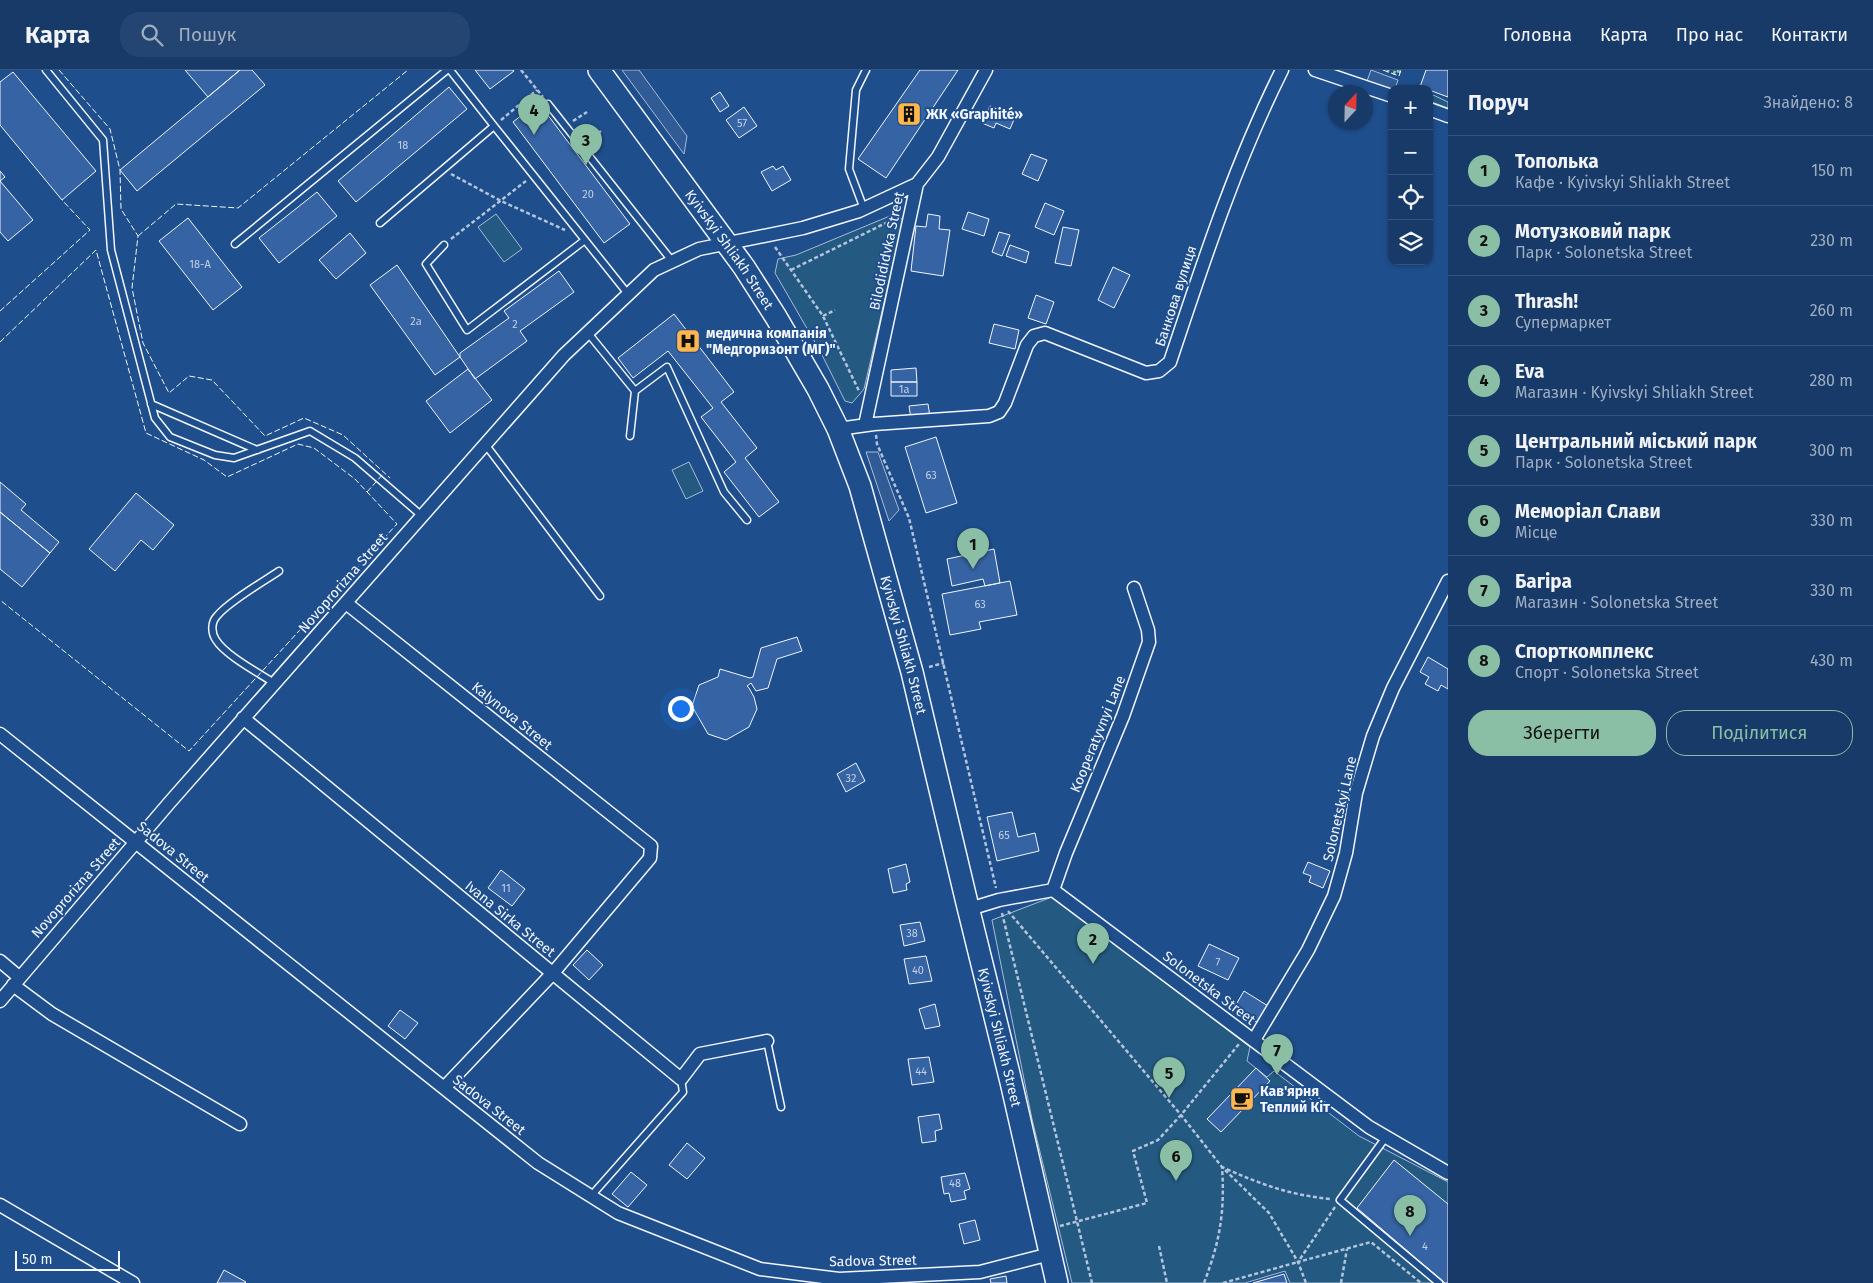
<!DOCTYPE html>
<html lang="uk">
<head>
<meta charset="utf-8">
<style>
  :root { --surface:#173a69; --page:#244571; --text:#f1f3f6; --muted:#9eadc0; --line:#36547d; --accent:#8abfa5 }
  body { margin:0; font-family:"Fira Sans",sans-serif; background:var(--page); color:var(--text) }
  .controls { position:absolute; right:15px; top:15px; display:grid; overflow:hidden; border-radius:10px; box-shadow:0 1px 4px #0004 }
  .controls button { width:45px; height:45px; display:grid; place-items:center; padding:0; border:0; border-bottom:1px solid var(--line); background:var(--surface); color:var(--text); font:25px sans-serif }
  .compass { position:absolute; left:1328px; top:15px; width:45px; height:45px; border-radius:50%; background:var(--surface); box-shadow:0 1px 4px #0004; rotate:22deg }
  .scale { position:absolute; left:15px; bottom:12px; width:105px; box-sizing:border-box; padding-left:5px; border:2px solid #f2f6ff; border-top:0; font-size:14px; line-height:18px; white-space:nowrap; color:#f2f6ff; -webkit-text-stroke:4px #1f4e8c; paint-order:stroke }
  .you { position:absolute; left:680px; top:638px; width:18px; height:18px; margin:-12px; border:4px solid #fff; border-radius:50%; background:#1a73e8; box-shadow:0 0 0 8px #1a73e833 }
  .badge { display:grid; place-items:center; width:32px; height:32px; border-radius:50%; background:var(--accent); color:#111; font-size:16px; font-weight:700 }
  .pin { position:absolute; translate:-50% -41px; filter:drop-shadow(0 1px 2px #0008) }
  .pin::after { content:''; position:absolute; top:26px; width:18px; height:15px; background:inherit; clip-path:polygon(0 0,100% 0,50% 100%) }
  .list { margin:0; padding:0; list-style:none }
  h2 { display:flex; justify-content:space-between; align-items:center; height:65px; margin:0; padding:0 20px; font-size:21px }
  h2 small { font-size:16px; font-weight:400; color:var(--muted) }
  .list li { display:grid; grid-template-columns:32px 1fr auto; gap:15px; align-items:center; box-sizing:border-box; height:70px; padding:0 20px; border-top:1px solid var(--line) }
  .list b { display:block; font-size:19px; white-space:nowrap }
  .list p { margin:0; font-size:16px; white-space:nowrap; color:var(--muted) }
  .list em { font-size:16px; font-style:normal; color:var(--muted) }
  .actions { display:flex; gap:10px; padding:15px 20px }
  .actions a { flex:1; padding:11px 0; border:1px solid var(--accent); border-radius:20px; text-align:center; font-size:18px; color:var(--accent) }
  .actions .main { background:var(--accent); color:#111 }
  .icon { flex:none; width:28px; height:28px; fill:none; stroke:currentColor; stroke-width:2; stroke-linecap:round; stroke-linejoin:round }
  .map { position:relative; flex:none; width:1448px; height:1213px; overflow:hidden }
  header { display:flex; align-items:center; gap:30px; box-sizing:border-box; height:70px; padding:0 25px; background:var(--surface); border-bottom:1px solid var(--line) }
  header strong { font-size:24px }
  nav { display:flex; gap:28px; margin-inline-start:auto; font-size:18px }
  .search { width:350px; height:45px; background:var(--page); display:flex; align-items:center; gap:12px; box-sizing:border-box; padding:0 18px; border-radius:20px; color:var(--muted); font-size:19px }
  main { display:flex }
  aside { flex:1; background:var(--surface) }
  .map>svg:first-child { display:block }
</style>
</head>
<body>
<header>
<strong>Карта</strong>
<div class="search"><svg class="icon" aria-label="search" viewBox="0 0 24 24"><circle cx="10" cy="10" r="6"/><path d="M15 15l6 6"/></svg>Пошук</div>
<nav><a>Головна</a><a>Карта</a><a>Про нас</a><a>Контакти</a></nav>
</header>
<main>
<div class="map">
<svg width="1448" height="1213" viewBox="0 0 1448 1213">
  <rect width="100%" height="100%" fill="#1f4e8c"/>
  <path fill="#245a82" stroke="#a8bbd7" d="M1431,24l17,8v6l-19,-7z
    M897,143l6,8 -39,168 -12,14 -7,-2 -25,-50 -45,-78 3,-14 18,-4z
    M496,144l26,35 -18,13 -26,-35z
    M689,392l14,29 -17,8 -14,-29z
    M1052,827l198,150 -3,14 20,16 7,-6 85,65 89,46v101h-158l-5,-12 -40,12h-173l-40,-164 -40,-199z"/>
  <path fill="#305b95" stroke="#a8bbd7" d="M622,0h17l48,66 -3,18z
    M1371,0l27,10 -3,9h-3v1l-25,-9z
    M866,382h12l21,58 -10,11z"/>
  <path fill="#3563a3" stroke="#f2f6ff" d="M185,0h55l-32,27z
    M240,0h12l13,15 -128,106 -17,-21z
    M475,0h38l1,1 -24,18z
    M920,0h38l-72,108 -28,-19z
    M1426,0h22v27l-19,-7v-1l-9,-2z
    M13,2l83,99 -34,29 -62,-75v-43z
    M449,17l18,22 -111,93 -18,-21z
    M720,22l9,14 -9,6 -9,-14z
    M538,32l92,122 -26,19 -91,-121z
    M990,36l25,11 -5,12 -14,-6 -2,5 -12,-5z
    M744,37l13,19 -18,12 -13,-18z
    M1031,84l16,6 -9,21 -16,-7z
    M773,96l3,4 7,-4 8,14 -19,11 -11,-19z
    M0,101l5,6 -5,4 33,39 -25,21 -8,-9z
    M317,122l20,24 -58,47 -20,-25z
    M1045,133l19,8 -10,24 -19,-8z
    M968,142l21,7 -5,17 -22,-7z
    M928,144l12,2 -1,13 11,1 -7,46 -32,-5 5,-45 10,1z
    M188,148l54,69 -29,23 -54,-69z
    M1063,157l16,3 -8,36 -16,-3z
    M999,162l11,3 -8,21 -10,-4z
    M350,163l16,20 -30,26 -17,-19z
    M1010,175l19,7 -3,11 -20,-7z
    M397,195l63,92 -25,18 -65,-90z
    M1113,197l17,8 -16,33 -16,-8z
    M559,201l15,21 -54,39 7,10 -52,38 -15,-22v-4l49,-35 -5,-7z
    M1036,225l18,7 -8,22 -18,-6z
    M674,244l60,78 -13,10 36,46 -12,10 34,44 -20,15 -35,-45 12,-10 -35,-45 12,-9 -45,-57 -35,27 -15,-20z
    M994,254l25,6 -4,19 -26,-6z
    M916,298l1,14h-26v-12z
    M468,299l24,31 -42,33 -24,-32z
    M891,312h26v14h-26z
    M928,334l2,13 -19,2 -2,-13z
    M936,367l21,66 -31,10 -21,-66z
    M0,412l26,22 -5,6 38,32 -9,11 -50,-41z
    M136,423l38,32 -21,25 -12,-10 -26,31 -26,-22z
    M0,442l50,41 -28,34 -22,-18z
    M994,479l6,34 -15,3 -2,-7 -31,7 -5,-27z
    M1010,511l7,34 -38,7 2,7 -31,6 -8,-41z
    M797,567l5,14 -25,8 -9,29 -12,3 -5,-8 -4,3 2,2 5,9 3,12 -8,18 -23,13 -18,-6 -16,-28 7,-21 19,-8 2,-8 30,9 3,-1 8,-29z
    M1428,587l20,12v20l-7,-4 -3,6 -13,-7 4,-7 -9,-5z
    M856,693l9,18 -19,11 -9,-18z
    M1012,742l6,25 17,-4 4,18 -42,10 -10,-44z
    M1308,792l22,9 -7,17 -14,-6 2,-6 -8,-3z
    M906,794l4,18 -4,2 1,6 -14,3 -5,-24z
    M501,800l24,19 -13,17 -24,-18z
    M920,852l5,19 -21,5 -4,-21z
    M1209,874l30,14 -11,22 -30,-14z
    M587,880l16,15 -14,15 -16,-15z
    M926,886l6,25 -23,3 -5,-25z
    M1244,921l24,15 -10,17 -24,-15z
    M935,934l5,22 -15,3 -6,-20z
    M400,940l18,13 -13,16 -17,-13z
    M929,987l5,25 -22,3 -4,-26z
    M1256,998l14,13 -49,51 -14,-13z
    M939,1044l3,15 -7,2 1,10 -14,2 -4,-26z
    M687,1073l18,15 -18,21 -18,-14z
    M1394,1090l54,44v79h-3l-88,-75z
    M631,1102l16,13 -19,22 -16,-13z
    M965,1103l5,16 -6,2 2,8 -15,3 -2,-9 -5,1 -3,-17z
    M975,1150l5,20 -16,4 -5,-20z
    M224,1200l22,12 -1,1h-28z
    M1284,1204l3,9h-34z
    M1006,1206l1,7h-16l-1,-4z"/>
  <g fill="none" stroke-linecap="round" stroke-linejoin="round">
    <defs>
      <path id="service" d="M46,0l57,70 8,110 44,168 15,19 45,18 19,3 76,-27 45,27 67,58
        M548,34l124,157
        M494,56l134,168
        M864,139l-15,-40 7,-79 10,-20
        M380,153l114,-97 -44,-56
        M235,174l212,-174
        M444,175l-18,19 41,66 118,-90
        M588,263l47,58 32,-24 57,125 23,28
        M151,334l106,46
        M630,366l5,-45
        M485,374l115,152
        M274,613c-15,-10 -49,-28 -58,-43 -5,-7 -5,-18 1,-24 11,-14 46,-34 62,-45
        M767,971l14,66
        M1386,1067l-46,63 99,83
        M591,1126l92,-104 -2,-13"/>
      <path id="minor" d="M1315,0l77,26
        M1429,39l19,7
        M865,355l52,-241 21,-27 48,-87
        M838,359l36,-5 115,-8 10,-4 6,-9 22,-58 7,-9 11,-3 101,40 13,-2 11,-9c33,-99 65,-198 112,-292
        M346,533l305,243 -1,12 -97,115 -109,115
        M243,648l438,361 19,-25 67,-13
        M0,664l538,429 80,50 142,56 79,10 141,-7 70,-18
        M1053,820l13,-37 57,-137 26,-74 -1,-12 -14,-42
        M967,833l9,4 23,-7 54,-10 316,237 79,46
        M0,891l19,16
        M13,915l39,29 188,110
        M0,931l170,-199 394,-447 90,-85 45,-21 104,-21 56,-17 58,-27
        M1254,970l54,-90 26,-54 12,-43 10,-60 17,-57 20,-48 55,-107
        M0,1135l133,78"/>
      <g id="trunk">
        <path id="s1" d="M599,0l145,197 32,50 42,72 20,40 22,57 52,186 55,231 44,179 46,201"/>
      </g>
    </defs>
    <use href="#service" stroke="#f2f6ff" stroke-width="9"/>
    <use href="#minor" stroke="#f2f6ff" stroke-width="15"/>
    <use href="#trunk" stroke="#f2f6ff" stroke-width="24"/>
    <path stroke="#b3c4dc" stroke-width="2.5" stroke-dasharray="4 2.5" stroke-linecap="butt" d="M521,0l22,27
      M501,50l36,-30
      M573,51l14,-9
      M588,70l13,-9
      M451,104l50,27 64,29
      M451,169l75,-58
      M775,177l48,69 36,75
      M791,200l105,-52
      M823,246l12,-6
      M876,365l1,9 32,74 87,370
      M929,597l15,-4
      M1008,841l173,204 41,52 47,46 29,49 8,21
      M1002,843l90,370
      M1335,1137l-37,55 73,-20 50,41
      M1060,1156l87,-23 -14,-52 25,-11 23,-25 58,-71
      M1159,1176l8,37
      M1204,1213c16,-42 21,-71 18,-116 38,17 67,28 109,32
      M1223,1213l75,-21
      M1341,1213l6,-34"/>
    <use href="#service" stroke="#1f4e8c" stroke-width="6"/>
    <use href="#minor" stroke="#1f4e8c" stroke-width="12"/>
    <use href="#trunk" stroke="#1f4e8c" stroke-width="21"/>
    <path stroke="#97c8a6" stroke-width="4" stroke-dasharray="2.5 4" stroke-linecap="butt" d="M1387,0l11,4 1,-4"/>
    <path stroke="#f2f6ff" stroke-width="1" stroke-dasharray="6 2.5" stroke-linecap="butt" d="M59,0l51,59 10,41 1,39 17,27 -6,52 11,55 26,50 20,-17 23,4 53,56 39,-18 39,17 47,43
      M1383,0l16,6 2,-6
      M138,166l38,-32 62,4 170,-138
      M0,241l90,-81 -28,-30
      M0,272l96,-92 50,183 58,27 23,17 71,-33 16,4 41,31 42,45 -208,227 -189,-151
      M367,422l17,-19"/>
  </g>
  <defs>
    <symbol id="building-square" viewBox="-11 -11 22 22"><rect x="-9" y="-9" width="18" height="18" rx="4" fill="#ffb74d" stroke="#1f4e8c"/><path d="M-4-6H4V6H1V3H-1V6H-4ZM-2.5-4.3h1.7v1.8h-1.7ZM.8-4.3h1.7v1.8H.8ZM-2.5-1h1.7V.8h-1.7ZM.8-1h1.7V.8H.8Z" fill="#111"/></symbol>
    <symbol id="hospital-square" viewBox="-11 -11 22 22"><rect x="-9" y="-9" width="18" height="18" rx="4" fill="#ffb74d" stroke="#1f4e8c"/><path d="M-5-5h3v3.5h4V-5h3V5h-3V1.5h-4V5h-3Z" fill="#111"/></symbol>
    <symbol id="cafe-square" viewBox="-11 -11 22 22"><rect x="-9" y="-9" width="18" height="18" rx="4" fill="#ffb74d" stroke="#1f4e8c"/><path d="M-5.5-4.5H6V0H3Q3 3.5 0 3.5H-2.5Q-5.5 3.5-5.5 0ZM3-3.2v2h1.7v-2ZM-6 4.5H4V6H-6Z" fill="#111"/></symbol>
  </defs>
  <g fill-rule="evenodd">
    <use href="#building-square" x="895" y="30" width="28" height="28"/>
    <use href="#hospital-square" x="674" y="257" width="28" height="28"/>
    <use href="#cafe-square" x="1228" y="1015" width="28" height="28"/>
  </g>
  <g text-anchor="middle" dominant-baseline="central" stroke-width="4" stroke-linejoin="round" paint-order="stroke">
    <g font-size="11" fill="#c3d1e8">
      <text x="742" y="53">57</text>
      <text x="403" y="75">18</text>
      <text x="588" y="124">20</text>
      <text x="200" y="194">18-А</text>
      <text x="416" y="251">2а</text>
      <text x="515" y="254">2</text>
      <text x="904" y="319">1а</text>
      <text x="931" y="405">63</text>
      <text x="980" y="534">63</text>
      <text x="851" y="708">32</text>
      <text x="1004" y="765">65</text>
      <text x="506" y="818">11</text>
      <text x="912" y="863">38</text>
      <text x="1218" y="892">7</text>
      <text x="918" y="900">40</text>
      <text x="921" y="1001">44</text>
      <text x="955" y="1113">48</text>
      <text x="1425" y="1176">4</text>
    </g>
    <g font-size="14" font-weight="bold" fill="#f2f6ff" stroke="#1f4e8c" text-anchor="start">
      <text x="926" y="44">ЖК «Graphité»</text>
      <text x="706" y="263">медична компанія<tspan x="706" dy="16">"Медгоризонт (МГ)"</tspan></text>
      <text x="1260" y="1021">Кав'ярня<tspan x="1260" dy="16">Теплий Кіт</tspan></text>
    </g>
    <g font-size="14" fill="#f2f6ff" stroke="#1f4e8c">
      <text stroke="none"><textPath href="#s1" startOffset="222">Kyivskyi Shliakh Street</textPath></text>
      <text transform="translate(887 181) rotate(-78)">Bilodididvka Street</text>
      <text transform="translate(1176 226) rotate(-72)">Банкова вулиця</text>
      <text transform="translate(343 513) rotate(-49)">Novoprorizna Street</text>
      <text stroke="none"><textPath href="#s1" startOffset="658">Kyivskyi Shliakh Street</textPath></text>
      <text transform="translate(512 646) rotate(39)">Kalynova Street</text>
      <text transform="translate(1098 664) rotate(-68)">Kooperatyvnyi Lane</text>
      <text transform="translate(1340 739) rotate(-77)">Solonetskyi Lane</text>
      <text transform="translate(173 782) rotate(39)">Sadova Street</text>
      <text transform="translate(76 818) rotate(-49)">Novoprorizna Street</text>
      <text transform="translate(510 849) rotate(39)">Ivana Sirka Street</text>
      <text transform="translate(1209 918) rotate(37)">Solonetska Street</text>
      <text stroke="none"><textPath href="#s1" startOffset="1062">Kyivskyi Shliakh Street</textPath></text>
      <text transform="translate(489 1035) rotate(38)">Sadova Street</text>
      <text transform="translate(873 1191) rotate(-1)">Sadova Street</text>
    </g>
  </g>
</svg>
<div class="controls">
<button>+</button>
<button>−</button>
<button><svg class="icon" aria-label="locate" viewBox="0 0 24 24"><circle cx="12" cy="12" r="6"/><path d="M12 2v4M12 18v4M2 12h4M18 12h4"/></svg></button>
<button><svg class="icon" aria-label="layers" viewBox="0 0 24 24"><path d="M12 4l9 5-9 5-9-5zM3 14l9 5 9-5"/></svg></button>
</div>
<svg class="compass" viewBox="-18 -18 36 36"><path d="M0-13l5 13h-10z" fill="#e53935"/><path d="M0 13l5-13h-10z" fill="#9eadc0"/></svg>
<div class="scale">50 m</div>
<div class="you"></div>
<div class="pin badge" style="left:973px;top:499px">1</div>
<div class="pin badge" style="left:1093px;top:894px">2</div>
<div class="pin badge" style="left:586px;top:95px">3</div>
<div class="pin badge" style="left:534px;top:65px">4</div>
<div class="pin badge" style="left:1169px;top:1028px">5</div>
<div class="pin badge" style="left:1176px;top:1111px">6</div>
<div class="pin badge" style="left:1277px;top:1005px">7</div>
<div class="pin badge" style="left:1410px;top:1166px">8</div>
</div>
<aside>
<h2>Поруч<small>Знайдено: 8</small></h2>
<ul class="list">
<li><span class="badge">1</span><div><b>Тополька</b><p>Кафе · Kyivskyi Shliakh Street</p></div><em>150 m</em></li>
<li><span class="badge">2</span><div><b>Мотузковий парк</b><p>Парк · Solonetska Street</p></div><em>230 m</em></li>
<li><span class="badge">3</span><div><b>Thrash!</b><p>Супермаркет</p></div><em>260 m</em></li>
<li><span class="badge">4</span><div><b>Eva</b><p>Магазин · Kyivskyi Shliakh Street</p></div><em>280 m</em></li>
<li><span class="badge">5</span><div><b>Центральний міський парк</b><p>Парк · Solonetska Street</p></div><em>300 m</em></li>
<li><span class="badge">6</span><div><b>Mеморіал Слави</b><p>Місце</p></div><em>330 m</em></li>
<li><span class="badge">7</span><div><b>Багіра</b><p>Магазин · Solonetska Street</p></div><em>330 m</em></li>
<li><span class="badge">8</span><div><b>Спорткомплекс</b><p>Спорт · Solonetska Street</p></div><em>430 m</em></li>
</ul>
<div class="actions"><a class="main">Зберегти</a><a>Поділитися</a></div>
</aside>
</main>
</body>
</html>
